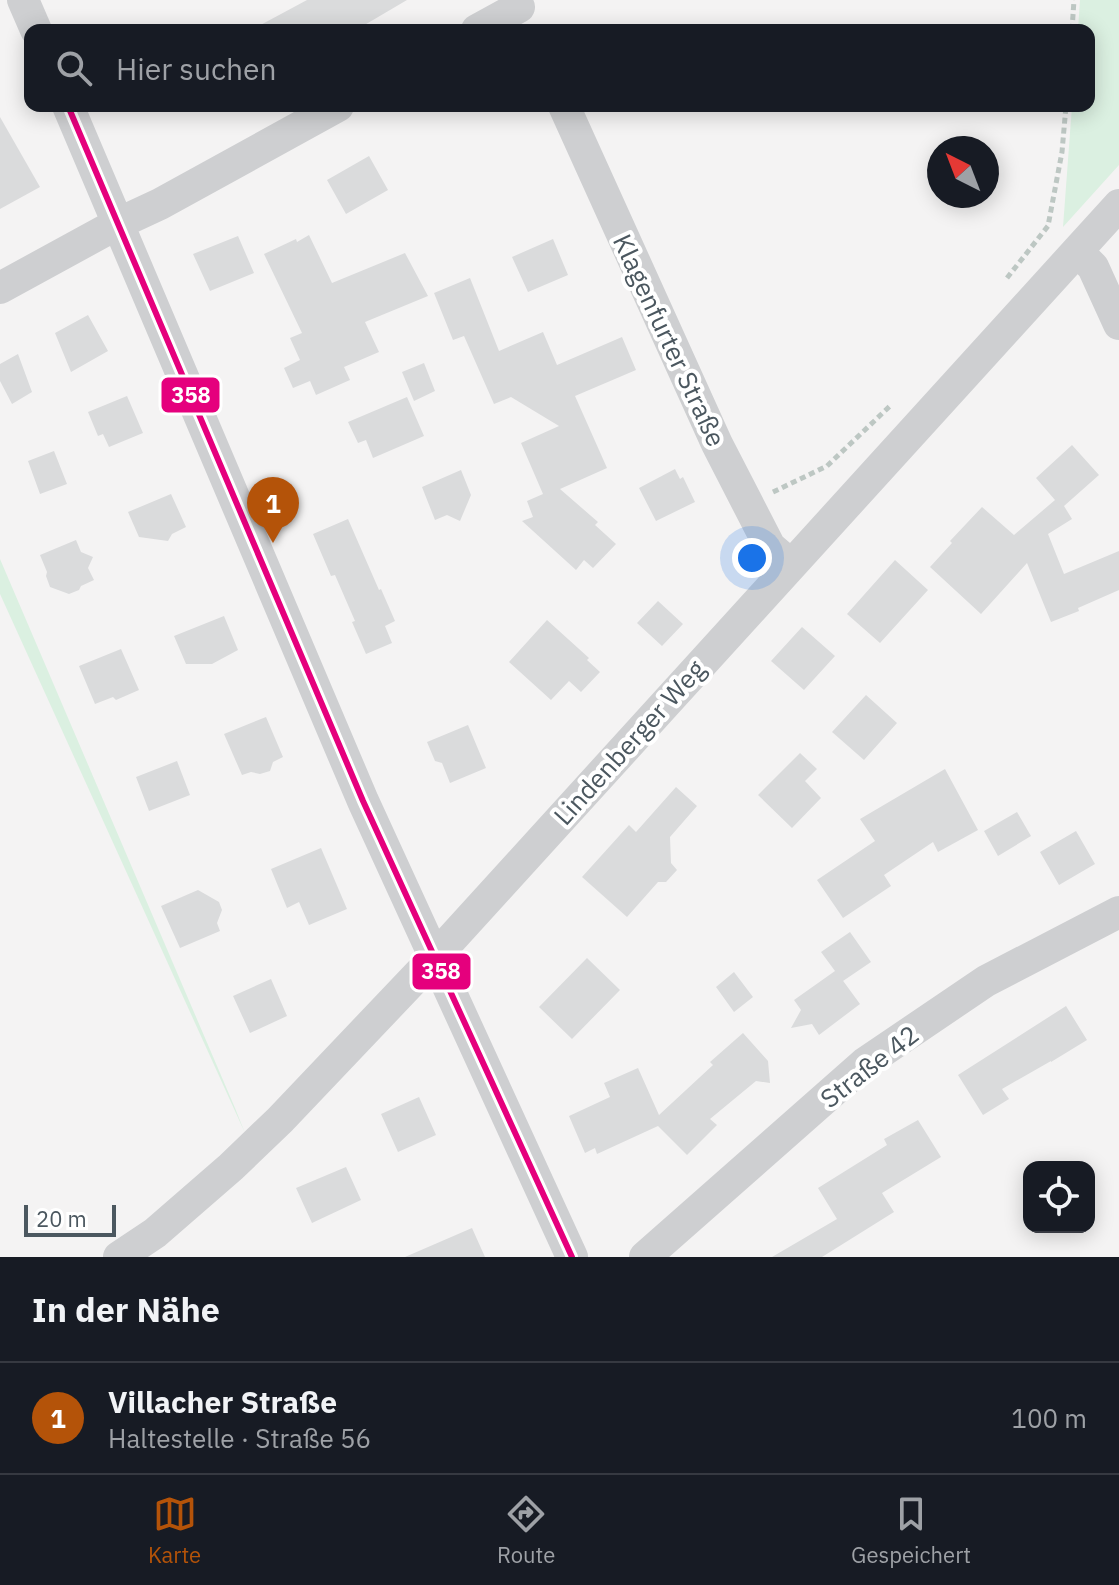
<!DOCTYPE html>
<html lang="de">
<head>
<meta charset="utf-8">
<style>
  :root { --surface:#171b24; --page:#20242c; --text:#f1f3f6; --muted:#9ea1a6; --line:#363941; --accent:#b45309 }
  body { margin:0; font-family:"IBM Plex Sans",sans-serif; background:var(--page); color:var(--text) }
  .controls { position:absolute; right:24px; bottom:24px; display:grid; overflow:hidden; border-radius:16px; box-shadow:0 4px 20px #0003 }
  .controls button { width:72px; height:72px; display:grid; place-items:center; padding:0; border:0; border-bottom:2px solid var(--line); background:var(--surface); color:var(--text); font:40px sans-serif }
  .compass { position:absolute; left:927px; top:136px; width:72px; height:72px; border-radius:50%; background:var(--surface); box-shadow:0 4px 20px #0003; rotate:318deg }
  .scale { position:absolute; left:24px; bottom:20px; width:92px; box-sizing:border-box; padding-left:8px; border:4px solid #4b575f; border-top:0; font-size:22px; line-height:28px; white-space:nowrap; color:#4b575f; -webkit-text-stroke:6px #fff; paint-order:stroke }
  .you { position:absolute; left:752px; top:558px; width:28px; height:28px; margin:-20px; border:6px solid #fff; border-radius:50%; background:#1a73e8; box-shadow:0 0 0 12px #1a73e833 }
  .badge { display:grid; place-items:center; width:52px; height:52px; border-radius:50%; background:var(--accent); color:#fff; font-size:26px; font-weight:700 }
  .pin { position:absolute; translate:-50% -66px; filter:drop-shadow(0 2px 4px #0008) }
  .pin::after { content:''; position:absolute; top:42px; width:28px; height:24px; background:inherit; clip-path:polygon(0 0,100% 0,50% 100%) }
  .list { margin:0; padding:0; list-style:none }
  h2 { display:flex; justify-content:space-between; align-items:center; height:104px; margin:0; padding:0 32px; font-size:34px }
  h2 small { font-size:26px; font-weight:400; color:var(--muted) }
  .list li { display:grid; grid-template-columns:52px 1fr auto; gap:24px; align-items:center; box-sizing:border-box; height:112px; padding:0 32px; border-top:2px solid var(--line) }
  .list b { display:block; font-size:30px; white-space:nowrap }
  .list p { margin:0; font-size:26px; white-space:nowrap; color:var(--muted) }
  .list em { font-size:26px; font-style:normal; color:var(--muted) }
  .icon { flex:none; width:44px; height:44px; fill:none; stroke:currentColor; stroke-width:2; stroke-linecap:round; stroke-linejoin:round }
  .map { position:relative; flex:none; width:1119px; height:1257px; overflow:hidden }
  .search { position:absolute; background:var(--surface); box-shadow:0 4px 20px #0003; left:24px; right:24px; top:24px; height:88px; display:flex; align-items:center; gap:20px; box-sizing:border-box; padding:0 28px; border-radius:16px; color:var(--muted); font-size:30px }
  .sheet { height:216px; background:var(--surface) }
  nav { display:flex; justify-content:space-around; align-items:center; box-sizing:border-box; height:112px; border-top:2px solid var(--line); background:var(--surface); font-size:22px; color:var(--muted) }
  nav a { display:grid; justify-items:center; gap:4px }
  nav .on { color:var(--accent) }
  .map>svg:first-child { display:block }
</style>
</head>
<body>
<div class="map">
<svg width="1119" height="1257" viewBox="0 0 1119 1257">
  <rect width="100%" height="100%" fill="#f4f3f3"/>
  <path fill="#dbf0e1" d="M1080,0h39v165l-56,62 9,-121h17v-76h-11z
    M0,559l235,549 10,25 -245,-539z"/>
  <path fill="#dadbdc" d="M307,0h100l-51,30h-105z
    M0,117l40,70 -40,22z
    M369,156l19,34 -42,24 -19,-34z
    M309,235l23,48 73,-30 23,43 -63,26 14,30 -35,15 6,13 -34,15 -6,-14 -17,7 -9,-20 16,-8 -10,-22 12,-5 -38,-79 32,-15 1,3z
    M238,236l16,37 -44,18 -17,-37z
    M553,239l15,36 -40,17 -16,-35z
    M470,278l29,73 44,-19 14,33 65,-28 14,33 -61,26 32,72 -47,21 38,33 -3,3 21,19 -23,24 -9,-8 -8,10 -54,-49 11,-4 -6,-16 16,-7 -22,-51 38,-17 -48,-29 -17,7 -30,-68 -11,4 -19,-47z
    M88,315l20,36 -37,21 -16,-39z
    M18,354l14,38 -20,12 -12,-23v-17z
    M424,363l11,28 -21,10 -12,-29z
    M127,396l16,37 -34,14 -6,-13 -5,2 -10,-24z
    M407,397l17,39 -51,22 -7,-18 -8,3 -10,-21z
    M1072,445l27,30 -35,31 8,13 -24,15 16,40 55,-23v39l-41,18 1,3 -28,11 -24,-59 -46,51 -51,-47 22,-24 -2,-2 32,-34 32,28 41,-35 -19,-22z
    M54,451l13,33 -27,10 -12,-33z
    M675,469l5,10 3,-2 12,25 -39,19 -17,-33z
    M461,470l10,25 -11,26 -13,-6 -12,5 -13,-33z
    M171,494l15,33 -14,7 -4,7 -29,-4 -11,-25z
    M348,519l31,71 2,-1 14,32 -10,5 7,17 -26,11 -14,-32 3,-1 -20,-46 -4,1 -18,-42z
    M76,540l5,12 12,5 -5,11 6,12 -13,6 -2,4 -10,4 -19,-7 -4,-11 1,-4 -7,-17z
    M895,560l33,30 -48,53 -33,-29z
    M658,601l25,23 -21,22 -25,-23z
    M224,616l14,34 -26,14h-26l-12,-28z
    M547,620l42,38 -2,2 13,12 -19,20 -12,-11 -18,19 -42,-38z
    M802,627l33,29 -31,34 -33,-29z
    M121,649l18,41 -23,10 -3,-3 -18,7 -16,-38z
    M866,695l31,28 -33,37 -32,-28z
    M266,717l17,40 -10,5 -3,9 -10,3 -9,-2 -9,3 -18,-41z
    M468,725l18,43 -36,15 -8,-20 -7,-2 -8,-19z
    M800,753l17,16 -12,12 16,17 -29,30 -34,-33z
    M177,761l13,34 -41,16 -13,-34z
    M945,769l33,61 -40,22 -5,-10 -49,33 7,11 -48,32 -26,-38 58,-39 -15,-22z
    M676,787l21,19 -27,31 1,26 6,7 -11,12h-8l-31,35 -45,-40 47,-52 7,7z
    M1017,812l14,24 -33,20 -14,-25z
    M1076,831l19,33 -36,21 -19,-33z
    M321,848l26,61 -38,16 -10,-23 -12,6 -16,-39z
    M198,890l21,12 3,8 -5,13 3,8 -40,17 -19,-42z
    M850,932l21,30 -28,19 -2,-3 19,26 -41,31 -7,-11 -21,4 10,-18 -7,-10 41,-29 -14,-19z
    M587,958l33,32 -48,49 -33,-32z
    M734,972l19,25 -19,15 -18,-25z
    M271,979l16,37 -37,17 -17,-37z
    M1066,1006l21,34 -36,22v-1l-49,28 7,10 -26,16 -25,-40z
    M743,1033l25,28 2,22 -14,-2 -46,38 7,6 -30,30 -29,-29 -61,28 -2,-6 -10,5 -16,-37 41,-19 -6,-14 34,-15 21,47 54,-50 -3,-3z
    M419,1097l17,38 -38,17 -17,-38z
    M918,1120l23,37 -59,36 12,19 -72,45h-50l65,-38 -19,-31 69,-43 -3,-6z
    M346,1167l15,33 -49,23 -16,-35z
    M472,1228l13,29h-80z"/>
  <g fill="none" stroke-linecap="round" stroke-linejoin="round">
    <path stroke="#bdc7c3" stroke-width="5" stroke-dasharray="6 4" stroke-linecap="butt" d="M1072,30l2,-30
      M1007,278l41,-52 14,-74 4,-46
      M773,492l54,-26 63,-60"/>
    <path stroke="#cecfd1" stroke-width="32" d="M23,0l13,30
      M477,30l42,-23
      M68,106l295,695 209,456
      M564,106l153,338 53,103 20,17
      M1077,251l16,16 26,57
      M0,288l117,-64 43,-20 178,-98
      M119,1257l36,-24 76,-66 49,-47 154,-162 685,-753
      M645,1257l220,-194 121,-82 133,-69"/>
    <defs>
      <path id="bus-1" d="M68,106l295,695 209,456"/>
    </defs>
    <use href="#bus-1" stroke="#fff" stroke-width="12"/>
    <use href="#bus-1" stroke="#e5007d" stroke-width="6"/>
  </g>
  <g text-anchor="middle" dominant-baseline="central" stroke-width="8" stroke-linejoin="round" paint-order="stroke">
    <g font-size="26" fill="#4b575f" stroke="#fff">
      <text transform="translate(670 340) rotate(65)">Klagenfurter Straße</text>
      <text transform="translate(629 742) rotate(-48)">Lindenberger Weg</text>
      <text transform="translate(869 1066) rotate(-38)">Straße 42</text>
    </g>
  </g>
  <g stroke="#fff" stroke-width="3">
    <rect x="160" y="376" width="61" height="38" rx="8" fill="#e5007d"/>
    <rect x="411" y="952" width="61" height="39" rx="8" fill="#e5007d"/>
  </g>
  <g font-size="22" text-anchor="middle" font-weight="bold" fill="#fff">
    <text x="191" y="403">358</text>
    <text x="441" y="979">358</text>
  </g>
</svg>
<div class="controls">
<button><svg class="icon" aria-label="locate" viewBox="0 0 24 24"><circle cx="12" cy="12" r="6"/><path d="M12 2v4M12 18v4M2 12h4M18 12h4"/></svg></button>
</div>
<svg class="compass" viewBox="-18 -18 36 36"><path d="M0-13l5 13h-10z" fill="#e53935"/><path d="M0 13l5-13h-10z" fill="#9ea1a6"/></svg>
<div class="scale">20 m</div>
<div class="you"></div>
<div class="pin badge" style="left:273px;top:543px">1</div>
<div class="search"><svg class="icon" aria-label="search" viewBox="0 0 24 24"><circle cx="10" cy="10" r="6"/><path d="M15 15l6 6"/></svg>Hier suchen</div>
</div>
<section class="sheet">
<h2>In der Nähe<small></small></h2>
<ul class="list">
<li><span class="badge">1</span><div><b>Villacher Straße</b><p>Haltestelle · Straße 56</p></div><em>100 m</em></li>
</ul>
</section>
<nav>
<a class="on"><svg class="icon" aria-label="map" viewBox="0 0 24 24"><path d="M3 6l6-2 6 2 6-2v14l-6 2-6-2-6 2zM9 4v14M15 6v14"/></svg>Karte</a>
<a><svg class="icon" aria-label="directions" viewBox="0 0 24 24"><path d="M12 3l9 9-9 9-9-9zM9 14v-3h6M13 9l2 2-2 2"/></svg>Route</a>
<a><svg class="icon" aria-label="saved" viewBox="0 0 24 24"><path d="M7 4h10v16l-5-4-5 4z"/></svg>Gespeichert</a>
</nav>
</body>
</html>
